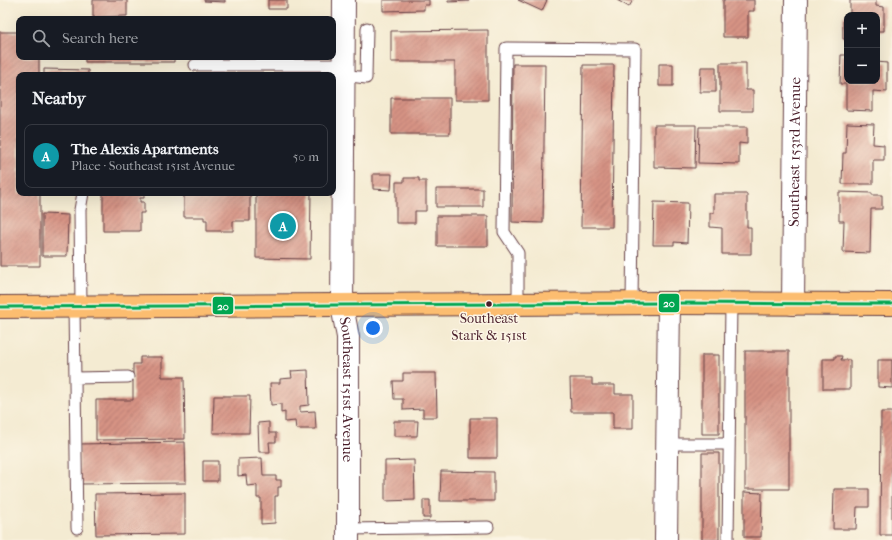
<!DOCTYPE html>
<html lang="en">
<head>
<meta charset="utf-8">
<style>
  :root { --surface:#171b24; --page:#20242c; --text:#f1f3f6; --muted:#9ea1a6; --line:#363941; --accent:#d690ce }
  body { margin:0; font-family:"IM FELL French Canon",serif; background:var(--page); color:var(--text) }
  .controls { position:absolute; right:12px; top:12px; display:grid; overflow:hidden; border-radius:8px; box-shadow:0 4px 16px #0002 }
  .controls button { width:36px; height:36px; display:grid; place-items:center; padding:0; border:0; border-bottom:1px solid var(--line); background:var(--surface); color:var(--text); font:20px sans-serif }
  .you { position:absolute; left:373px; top:328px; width:14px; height:14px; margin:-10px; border:3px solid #fff; border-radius:50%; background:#1a73e8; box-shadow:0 0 0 6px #1a73e833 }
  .badge { display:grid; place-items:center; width:26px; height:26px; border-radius:50%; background:var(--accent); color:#fff; font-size:13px; font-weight:700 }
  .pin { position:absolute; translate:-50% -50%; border:2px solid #fff; box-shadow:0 1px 4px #0006 }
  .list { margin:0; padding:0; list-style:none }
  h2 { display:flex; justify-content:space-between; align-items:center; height:52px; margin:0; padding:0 16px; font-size:17px }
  h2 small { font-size:13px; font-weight:400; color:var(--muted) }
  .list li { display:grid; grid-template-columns:26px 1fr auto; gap:12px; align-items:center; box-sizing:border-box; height:64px; margin:0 8px 8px; padding:0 8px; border:1px solid var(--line); border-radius:8px }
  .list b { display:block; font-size:15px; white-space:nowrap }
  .list p { margin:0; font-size:13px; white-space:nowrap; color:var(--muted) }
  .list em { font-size:13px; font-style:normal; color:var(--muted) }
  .icon { flex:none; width:22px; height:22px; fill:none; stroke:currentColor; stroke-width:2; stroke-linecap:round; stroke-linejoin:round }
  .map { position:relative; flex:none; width:892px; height:540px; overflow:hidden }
  .search { position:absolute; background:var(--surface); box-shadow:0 4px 16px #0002; left:16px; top:16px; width:320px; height:44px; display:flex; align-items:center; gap:10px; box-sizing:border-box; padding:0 14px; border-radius:8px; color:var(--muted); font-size:15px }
  .panel { position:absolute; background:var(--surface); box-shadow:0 4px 16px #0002; left:16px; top:72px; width:320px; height:124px; border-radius:8px }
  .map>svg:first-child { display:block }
</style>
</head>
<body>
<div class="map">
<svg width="892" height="540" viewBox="0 0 892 540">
  <defs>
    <pattern id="building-hatch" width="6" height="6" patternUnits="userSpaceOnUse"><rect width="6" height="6" fill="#d69384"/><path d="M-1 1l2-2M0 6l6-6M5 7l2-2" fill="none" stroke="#b0776c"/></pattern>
  </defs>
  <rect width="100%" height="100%" fill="#fcf5e5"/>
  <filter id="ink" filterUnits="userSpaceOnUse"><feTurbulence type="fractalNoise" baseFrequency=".025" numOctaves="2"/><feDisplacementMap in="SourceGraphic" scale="8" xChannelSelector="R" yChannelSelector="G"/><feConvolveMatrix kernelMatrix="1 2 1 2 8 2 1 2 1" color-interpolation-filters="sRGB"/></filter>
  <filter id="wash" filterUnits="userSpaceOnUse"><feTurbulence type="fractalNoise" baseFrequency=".012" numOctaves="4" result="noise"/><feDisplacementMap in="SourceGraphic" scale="16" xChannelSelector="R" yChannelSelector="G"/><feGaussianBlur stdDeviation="0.9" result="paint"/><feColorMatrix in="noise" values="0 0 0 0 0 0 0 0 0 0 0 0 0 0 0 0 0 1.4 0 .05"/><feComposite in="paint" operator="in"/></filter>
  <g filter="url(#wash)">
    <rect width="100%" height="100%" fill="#f4ebd2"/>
    <g id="blocks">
      <path fill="url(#building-hatch)" d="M93,0h34v16l-34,1z
        M204,0h21v2l-21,-1z
        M268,0h19v9h-19z
        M383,0h46v5h-5v5l-41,1z
        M448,0h21v1l-21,1z
        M518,0h29l-5,11z
        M617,0h16l-4,7z
        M723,0h31v11h-6v26h-25z
        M850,0h26v6l8,1v24h-7v-16h-27z
        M843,16h4v23h-4z
        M488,30v70h-33v-38h-64v-31z
        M0,32h19v25h20v18h-20v118h21v73h-40z
        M841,55h6v26h30v-19l10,1v29l-14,-1v20l-27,-1v-26h-6z
        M85,57h89v5h-89z
        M720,63h26v27h7v21h-33z
        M513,64h32l-2,159 -31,-1z
        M659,64h14v22h-14z
        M583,65h31l-2,162h-31z
        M701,67h15v25h-16z
        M44,69l44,1v5h-44z
        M391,98h59v36h-59z
        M847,123l27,1 -1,20 11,1v15h-11v24h-31l1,-31h3z
        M654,125h42l-1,43 -41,-1z
        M699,127h48v17l-8,-1v21l-41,-1z
        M373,174h19l-1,16 -18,-1z
        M404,178h15v3h7v30h-11v12h-19v-41h8z
        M436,189h47v18h-47z
        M839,192l33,1v2h10v14h-11l-1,44 -27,-1 1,-31h-5z
        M103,193h41v5h-4v4h4v11h-4v18h-37z
        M184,193h66v28h-17v10h-26v-11h-3v-3h-20z
        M256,193h55l-1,66 -54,-1z
        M714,194h33v33h4v27h-29v-26l-12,-1v-14h4z
        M654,202l34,1 -1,40 -13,-1v3h-21z
        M42,214l26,1 -1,41h-25z
        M437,216h51v30h-51z
        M745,351h44v138h-44z
        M702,355h17v79h-17z
        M835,356h7l-1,4h9v29h-27v-30h12z
        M140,357h22v20h22l1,62 -89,1v-40h37v-36h7z
        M878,360h14v28l-14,-1z
        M308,370l1,35 -9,1v6l15,-1 1,18h-20l-1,-8 -10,1v-10l-4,1v-9l-10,1 -1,-22h10v-4l12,-1 -1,-7z
        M403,373h33l1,44h-14v-8l-20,1v-11h-9l-1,-18h10z
        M570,378h22v7h23v9h18v35h-20v-17h-42z
        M214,396h36l-1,37h-36z
        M881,412h11v123h-12z
        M470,418h27v40h-27z
        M394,421h24l-1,15h-23z
        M269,422v11h7v9h-7l1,10h-11l-1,-29z
        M185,442l1,41 -107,1v-40z
        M702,453h17v87h-17z
        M262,458l1,18h13v4h5v7h-3v9h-3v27l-14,1v-26h-4v-13l-10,1 -1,-11 -8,1v-17z
        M414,460l1,40 -30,1v-40z
        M203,461h15v20h-15z
        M441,471l53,1v29h-54z
        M834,489h35v18h-12l-1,22h-23z
        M744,492l18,1 -1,44h-17z
        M185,493v41l-89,1 -1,-41z
        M423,500h7v18h-7z"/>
    </g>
  </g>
  <g filter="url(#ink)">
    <use href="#blocks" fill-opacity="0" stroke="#643e44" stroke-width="1"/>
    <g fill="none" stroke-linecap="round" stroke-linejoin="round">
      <defs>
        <path id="service" d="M195,65h148
          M343,75l23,3 1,-50
          M518,304v-51l-14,-21 2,-184 129,1 -3,254
          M74,307l3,221
          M81,307l-1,-97 3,-17
          M75,378l53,-1
          M667,444h62
          M348,529l140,-2
          M728,540l3,-236"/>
        <g id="minor">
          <path id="s1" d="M344,0l-2,306 6,31v203"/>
          <path id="s2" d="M793,304l3,-304"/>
          <path d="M666,540l3,-237"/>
        </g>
        <path id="primary" d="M0,307l669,-4 223,1"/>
      </defs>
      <use href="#service" stroke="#643e44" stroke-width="13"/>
      <use href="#minor" stroke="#643e44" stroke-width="24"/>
      <use href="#primary" stroke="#643e44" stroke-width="24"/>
      <use href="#service" stroke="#fff" stroke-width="11"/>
      <use href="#minor" stroke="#fff" stroke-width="22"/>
      <use href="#primary" stroke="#fcbd6f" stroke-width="22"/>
      <defs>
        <path id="bus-1" d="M0,307l669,-4 223,1"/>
      </defs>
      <use href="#bus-1" stroke="#fcf5e5" stroke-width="6"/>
      <use href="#bus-1" stroke="#00a651" stroke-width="3"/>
    </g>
  </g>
  <circle fill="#4a1f2b" stroke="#fcf5e5" stroke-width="1.5" cx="489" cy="304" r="3.5"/>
  <g text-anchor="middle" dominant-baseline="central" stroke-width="3" stroke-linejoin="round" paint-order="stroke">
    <g font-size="14" fill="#4a1f2b" stroke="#fcf5e5">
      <text x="489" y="318">Southeast<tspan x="489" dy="17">Stark &amp; 151st</tspan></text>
    </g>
    <g font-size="15" fill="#4a1f2b" stroke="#fcf5e5">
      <text stroke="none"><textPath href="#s2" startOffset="152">Southeast 153rd Avenue</textPath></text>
      <text stroke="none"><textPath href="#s1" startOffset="390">Southeast 151st Avenue</textPath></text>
    </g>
  </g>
  <g stroke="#fcf5e5" stroke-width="1.5">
    <rect x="658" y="293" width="22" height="20" rx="4" fill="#00a651"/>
    <rect x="212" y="296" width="22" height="19" rx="4" fill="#00a651"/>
  </g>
  <g font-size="11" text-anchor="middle" font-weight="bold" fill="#fff">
    <text x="669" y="307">20</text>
    <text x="223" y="310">20</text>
  </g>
</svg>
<div class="controls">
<button>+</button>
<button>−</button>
</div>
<div class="you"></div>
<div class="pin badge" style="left:283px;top:226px;background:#0f9aa8">A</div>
<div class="search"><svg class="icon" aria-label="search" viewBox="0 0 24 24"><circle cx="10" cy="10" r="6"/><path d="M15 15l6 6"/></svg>Search here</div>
<section class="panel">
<h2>Nearby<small></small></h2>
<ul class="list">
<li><span class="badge" style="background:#0f9aa8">A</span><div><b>The Alexis Apartments</b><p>Place · Southeast 151st Avenue</p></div><em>50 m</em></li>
</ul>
</section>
</div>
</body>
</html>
